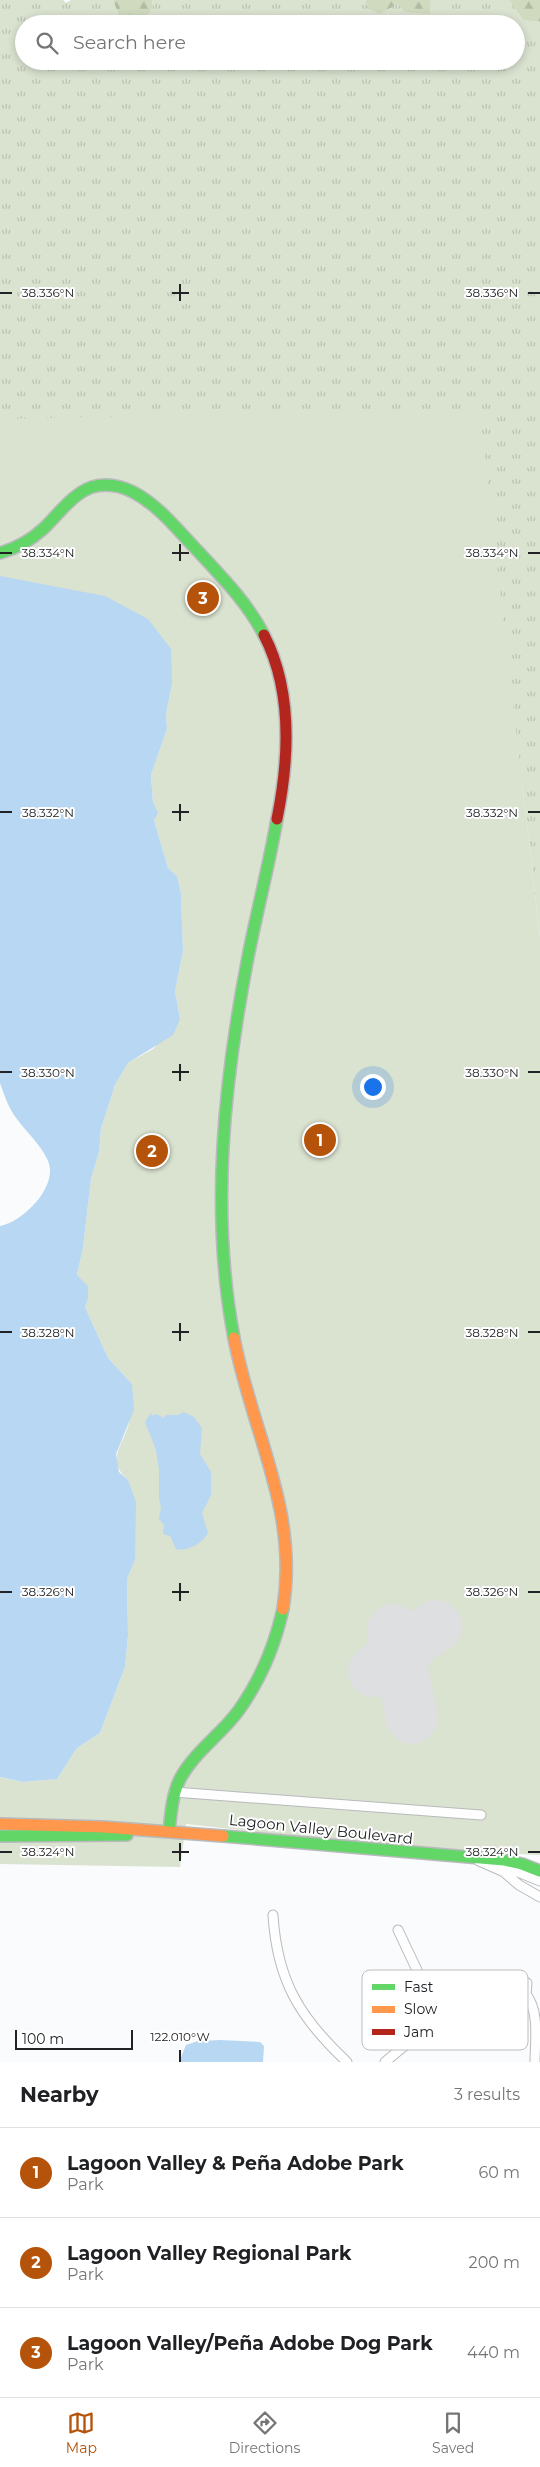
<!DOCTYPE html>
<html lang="en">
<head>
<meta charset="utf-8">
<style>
  :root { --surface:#fff; --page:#f6f6f6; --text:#202124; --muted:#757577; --line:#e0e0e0; --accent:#b45309 }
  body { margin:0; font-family:Montserrat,sans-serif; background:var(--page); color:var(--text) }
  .scale { position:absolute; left:15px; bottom:12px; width:118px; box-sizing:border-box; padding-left:5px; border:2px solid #202225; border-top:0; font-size:14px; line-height:18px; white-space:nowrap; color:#202225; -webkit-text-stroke:4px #fff; paint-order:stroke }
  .you { position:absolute; left:372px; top:1086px; width:18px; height:18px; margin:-12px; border:4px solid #fff; border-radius:50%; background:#1a73e8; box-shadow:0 0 0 8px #1a73e833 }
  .badge { display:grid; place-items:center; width:32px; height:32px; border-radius:50%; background:var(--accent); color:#fff; font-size:16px; font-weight:700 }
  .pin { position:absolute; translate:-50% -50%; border:2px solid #fff; box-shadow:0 1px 5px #0006 }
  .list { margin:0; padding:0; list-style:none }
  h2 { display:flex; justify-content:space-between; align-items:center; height:65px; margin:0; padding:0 20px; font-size:21px }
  h2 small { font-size:16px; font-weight:400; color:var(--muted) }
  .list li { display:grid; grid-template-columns:32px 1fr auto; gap:15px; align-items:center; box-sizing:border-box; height:90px; padding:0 20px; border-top:1px solid var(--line) }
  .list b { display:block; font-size:19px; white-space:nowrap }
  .list p { margin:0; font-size:16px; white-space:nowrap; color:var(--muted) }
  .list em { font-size:16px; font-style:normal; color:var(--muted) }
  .icon { flex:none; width:28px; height:28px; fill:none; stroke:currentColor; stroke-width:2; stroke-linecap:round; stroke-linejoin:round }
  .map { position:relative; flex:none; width:540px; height:2062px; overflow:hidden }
  .search { position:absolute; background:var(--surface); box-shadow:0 2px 8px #0003; left:15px; right:15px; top:15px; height:55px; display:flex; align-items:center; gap:12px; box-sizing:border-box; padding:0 18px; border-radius:28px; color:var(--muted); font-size:19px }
  .sheet { height:335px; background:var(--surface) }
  nav { display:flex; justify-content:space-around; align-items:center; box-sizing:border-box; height:70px; border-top:1px solid var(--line); background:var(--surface); font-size:14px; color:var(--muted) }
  nav a { display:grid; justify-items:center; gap:2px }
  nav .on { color:var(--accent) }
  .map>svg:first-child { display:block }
</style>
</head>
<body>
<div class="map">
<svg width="540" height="2062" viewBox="0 0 540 2062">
  <defs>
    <pattern id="grass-tufts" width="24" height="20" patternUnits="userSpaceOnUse" patternTransform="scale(1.25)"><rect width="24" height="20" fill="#dae2d0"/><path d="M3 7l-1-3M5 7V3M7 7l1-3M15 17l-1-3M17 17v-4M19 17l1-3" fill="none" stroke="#bbc2b2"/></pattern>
    <pattern id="forest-firs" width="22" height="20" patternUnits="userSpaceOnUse" patternTransform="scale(1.25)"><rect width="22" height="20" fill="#cfdabf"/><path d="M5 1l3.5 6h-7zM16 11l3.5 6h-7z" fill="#b1bba4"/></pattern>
  </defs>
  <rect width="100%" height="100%" fill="#f9fbfd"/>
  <path fill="url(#grass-tufts)" d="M0,0h63l3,3 5,-3h42l9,24h-98v37h492v-37h-374l11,-17 -1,-7h214v7l32,-3 32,10v-14h79l14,20 17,2v915l-18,-155 -522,-363z"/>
  <path fill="url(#forest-firs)" d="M113,0h39l1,7 -11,17h-20z
    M366,0h64v14l-25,-2 -7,-8 -19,10 -13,-7z
    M509,0h31v22l-17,-2z"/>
  <path fill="#dae2d0" d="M479,409l61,528v918l-116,-5 -238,-26 -6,43 -180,-3v-87l23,5 34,-3 20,-31 23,-15 25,-66 3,-31 -1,-57 8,-19 -7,-80c-23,-21 -5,-34 1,-57 2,-12 2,-26 3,-39l-24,-26 -23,-51 3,-8 -11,-24 6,-27 8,-69 8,-27 2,-23 14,-44 13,-22 25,-14 27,-30 -5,-28 8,-40 -2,-58 -4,-17 -9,-8 -14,-48 3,-7 -4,-11 -2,-27 16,-46 -1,-15 6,-30 -172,-108v-157z"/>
  <path fill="#b8d7f2" d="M0,576l105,20 43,23 23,30 1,35 -6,30 1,15 -16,46 2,27 5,11 -4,7 14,48 9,8 4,17 2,58 -8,40 5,28 -7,16 -45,28 -13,22 -14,44 -2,23 -8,27 -8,69 -6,27 11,11v13l-3,8 23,51 24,26 2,26 -18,44 3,18 9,8 8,22 -1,58 -8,19 1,57 -3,31 -25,66 -23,15 -20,31 -34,3 -23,-5v-551c23,-4 59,-40 48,-65 -7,-17 -24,-31 -34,-46 -7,-11 -10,-21 -14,-32z
    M184,1412l10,5 8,11 -2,26 11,18v23l-9,18 6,20c-6,11 -21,19 -32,16l-6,-13 -7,-2 1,-9 -5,-6 2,-12 -2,-9v-28l-3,-20 -11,-28 6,-9 1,3 4,-2 8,4 2,-3h12z
    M220,2040l40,2 4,4 -1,16h-84l7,-17 12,-4z"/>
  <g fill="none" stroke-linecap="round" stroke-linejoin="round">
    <path stroke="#dedfe0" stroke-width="52" d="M393,1630l19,88
      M374,1671l62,-45"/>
    <defs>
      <path id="street" d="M174,1792l307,23
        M479,1861l25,11 15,13 21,12
        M498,1864l42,17
        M273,1915c4,66 27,103 74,147
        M398,1930l44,93
        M527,1983l-1,11c14,19 9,46 9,68
        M385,2062l18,-15 39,-24 84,-29"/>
      <path id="fast" d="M0,553c17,-5 30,-12 43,-24 15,-14 29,-35 49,-42 14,-4 29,-1 41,5 25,13 43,36 62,56 26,28 52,54 69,87
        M234,1338c-24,-126 -10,-256 14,-381 9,-46 21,-92 29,-138
        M169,1831c2,-17 3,-36 11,-52 14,-27 42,-45 59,-69 22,-31 36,-65 44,-101
        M0,1836l127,-1
        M223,1836l281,24 18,4 18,7"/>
      <path id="slow" d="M234,1338c18,95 65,172 49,271
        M0,1824l103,3 120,9"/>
      <path id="jam" d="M264,635c29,56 25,125 13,184"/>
    </defs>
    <use href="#street" stroke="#b8babc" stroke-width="11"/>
    <use href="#fast" stroke="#b8babc" stroke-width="14"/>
    <use href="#slow" stroke="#b8babc" stroke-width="14"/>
    <use href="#jam" stroke="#b8babc" stroke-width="14"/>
    <use href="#street" stroke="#fefeff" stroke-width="9"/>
    <use href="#fast" stroke="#63d668" stroke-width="11"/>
    <use href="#slow" stroke="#ff974d" stroke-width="11"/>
    <use href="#jam" stroke="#b3261e" stroke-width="11"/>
  </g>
  <path fill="none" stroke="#202225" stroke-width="2" d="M180,284v17M0,293h12M172,293h17M528,293h12M180,544v17M0,553h12M172,553h17M528,553h12M180,804v17M0,812h12M172,812h17M528,812h12M180,1064v17M0,1072h12M172,1072h17M528,1072h12M180,1323v18M0,1332h12M172,1332h17M528,1332h12M180,1583v18M0,1592h12M172,1592h17M528,1592h12M180,1843v18M0,1852h12M172,1852h17M528,1852h12M180,2050v12"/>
  <g text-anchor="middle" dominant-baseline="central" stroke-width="4" stroke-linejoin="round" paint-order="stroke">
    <g font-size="15" fill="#202225" stroke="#fff">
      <text transform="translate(321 1829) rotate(6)">Lagoon Valley Boulevard</text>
    </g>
  </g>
  <rect x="362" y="1970" width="166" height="80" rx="8" fill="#fff" stroke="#bcbdbe" stroke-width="1"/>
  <rect x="372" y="1984" width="23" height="6" fill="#63d668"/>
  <rect x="372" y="2006" width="23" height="7" fill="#ff974d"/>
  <rect x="372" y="2029" width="23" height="6" fill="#b3261e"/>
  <g font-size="14" fill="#202225">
    <text x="404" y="1992">Fast</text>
    <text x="404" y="2014">Slow</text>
    <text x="404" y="2037">Jam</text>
  </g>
  <g font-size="12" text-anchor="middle" fill="#202225" stroke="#fff" stroke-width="4" stroke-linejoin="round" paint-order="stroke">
    <text x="48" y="297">38.336°N</text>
    <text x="492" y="297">38.336°N</text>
    <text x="48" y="557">38.334°N</text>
    <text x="492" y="557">38.334°N</text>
    <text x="48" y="817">38.332°N</text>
    <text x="492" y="817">38.332°N</text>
    <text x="48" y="1077">38.330°N</text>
    <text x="492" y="1077">38.330°N</text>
    <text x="48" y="1337">38.328°N</text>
    <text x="492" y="1337">38.328°N</text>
    <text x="48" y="1596">38.326°N</text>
    <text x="492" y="1596">38.326°N</text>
    <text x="48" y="1856">38.324°N</text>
    <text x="492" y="1856">38.324°N</text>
    <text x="180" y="2041">122.010°W</text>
  </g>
</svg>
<div class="scale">100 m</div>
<div class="you"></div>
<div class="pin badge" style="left:320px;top:1140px">1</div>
<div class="pin badge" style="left:152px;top:1151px">2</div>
<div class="pin badge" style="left:203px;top:598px">3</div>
<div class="search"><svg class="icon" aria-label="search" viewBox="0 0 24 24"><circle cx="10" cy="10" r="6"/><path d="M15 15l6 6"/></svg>Search here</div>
</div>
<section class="sheet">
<h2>Nearby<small>3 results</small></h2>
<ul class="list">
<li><span class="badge">1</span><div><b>Lagoon Valley &amp; Peña Adobe Park</b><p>Park</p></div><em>60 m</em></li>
<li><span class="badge">2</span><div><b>Lagoon Valley Regional Park</b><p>Park</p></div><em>200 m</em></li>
<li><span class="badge">3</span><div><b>Lagoon Valley/Peña Adobe Dog Park</b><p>Park</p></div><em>440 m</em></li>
</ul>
</section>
<nav>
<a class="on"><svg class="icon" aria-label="map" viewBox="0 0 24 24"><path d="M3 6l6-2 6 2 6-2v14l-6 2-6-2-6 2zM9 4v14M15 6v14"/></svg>Map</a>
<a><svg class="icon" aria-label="directions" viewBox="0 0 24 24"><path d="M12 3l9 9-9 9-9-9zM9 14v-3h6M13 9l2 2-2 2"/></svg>Directions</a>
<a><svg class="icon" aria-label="saved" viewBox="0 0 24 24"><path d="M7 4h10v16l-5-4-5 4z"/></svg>Saved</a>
</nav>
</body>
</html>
